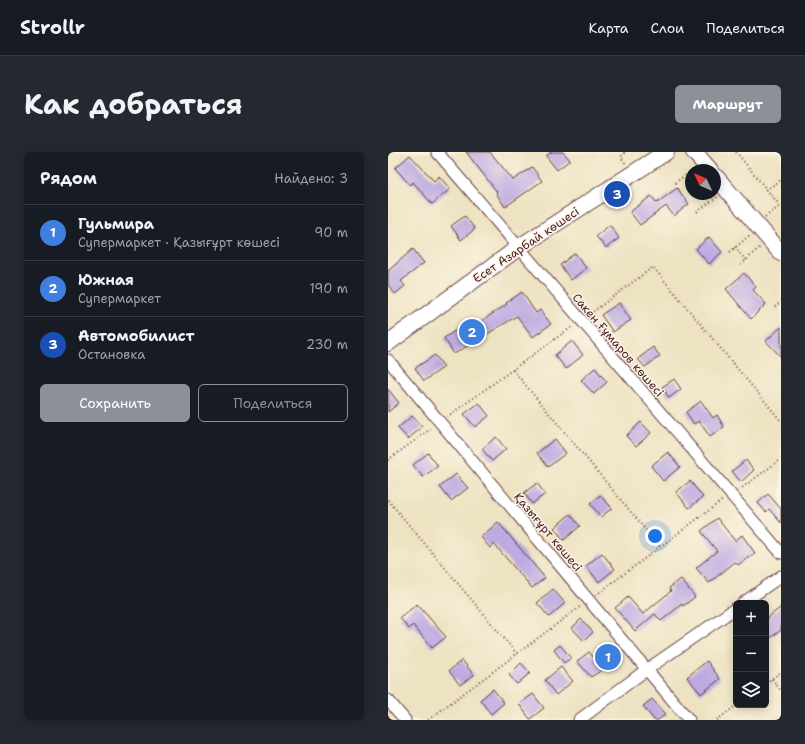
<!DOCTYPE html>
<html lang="ru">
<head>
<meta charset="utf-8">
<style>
  :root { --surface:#171b24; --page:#242831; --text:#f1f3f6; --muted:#9ea1a6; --line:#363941; --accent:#8c9099 }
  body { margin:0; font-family:"Shantell Sans",sans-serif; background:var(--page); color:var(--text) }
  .controls { position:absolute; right:12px; bottom:12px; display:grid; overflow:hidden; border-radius:6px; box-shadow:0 2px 10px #0003 }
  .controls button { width:36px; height:36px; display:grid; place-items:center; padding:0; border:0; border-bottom:1px solid var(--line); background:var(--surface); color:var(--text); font:20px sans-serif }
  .compass { position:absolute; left:297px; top:12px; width:36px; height:36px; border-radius:50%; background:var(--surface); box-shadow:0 2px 10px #0003; rotate:314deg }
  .you { position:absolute; left:267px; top:384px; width:14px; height:14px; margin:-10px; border:3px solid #fff; border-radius:50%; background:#1a73e8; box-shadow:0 0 0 6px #1a73e833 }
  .badge { display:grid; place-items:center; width:26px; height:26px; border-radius:50%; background:var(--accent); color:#fff; font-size:13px; font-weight:700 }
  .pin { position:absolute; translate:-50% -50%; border:2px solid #fff; box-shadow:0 1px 4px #0006 }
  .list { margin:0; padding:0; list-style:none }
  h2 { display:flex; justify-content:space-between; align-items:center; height:52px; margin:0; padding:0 16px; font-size:17px }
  h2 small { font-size:13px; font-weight:400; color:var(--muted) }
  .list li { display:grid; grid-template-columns:26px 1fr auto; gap:12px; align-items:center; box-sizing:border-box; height:56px; padding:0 16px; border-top:1px solid var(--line) }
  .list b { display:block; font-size:15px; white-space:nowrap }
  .list p { margin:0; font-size:13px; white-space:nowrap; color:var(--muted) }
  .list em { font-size:13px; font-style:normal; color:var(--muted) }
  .actions { display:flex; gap:8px; padding:12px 16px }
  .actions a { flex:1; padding:9px 0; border:1px solid var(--accent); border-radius:6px; text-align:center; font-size:14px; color:var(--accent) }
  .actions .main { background:var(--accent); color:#fff }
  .icon { flex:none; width:22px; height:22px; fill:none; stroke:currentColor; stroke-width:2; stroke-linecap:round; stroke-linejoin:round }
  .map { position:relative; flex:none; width:393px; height:568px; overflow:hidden; border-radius:6px }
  header { display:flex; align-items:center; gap:24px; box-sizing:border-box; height:56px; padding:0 20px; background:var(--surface); border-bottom:1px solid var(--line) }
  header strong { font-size:19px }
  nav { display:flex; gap:22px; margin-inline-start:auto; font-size:14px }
  .intro { display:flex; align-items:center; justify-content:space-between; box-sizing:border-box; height:96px; padding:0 24px }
  h1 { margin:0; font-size:28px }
  .button { padding:10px 18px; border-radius:6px; background:var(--accent); color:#fff; font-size:14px; font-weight:700 }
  main { display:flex; gap:24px; padding:0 24px }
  aside { flex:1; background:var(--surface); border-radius:6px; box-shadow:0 2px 10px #0003 }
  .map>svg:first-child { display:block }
</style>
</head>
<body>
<header>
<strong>Strollr</strong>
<nav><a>Карта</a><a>Слои</a><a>Поделиться</a></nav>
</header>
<div class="intro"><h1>Как добраться</h1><a class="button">Маршрут</a></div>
<main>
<aside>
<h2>Рядом<small>Найдено: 3</small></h2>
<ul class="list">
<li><span class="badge" style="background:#3f7fe0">1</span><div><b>Гульмира</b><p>Супермаркет · Қазығұрт көшесі</p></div><em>90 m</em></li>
<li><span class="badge" style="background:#3f7fe0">2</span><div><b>Южная</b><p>Супермаркет</p></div><em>190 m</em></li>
<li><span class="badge" style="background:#1a4fb4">3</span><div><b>Автомобилист</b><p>Остановка</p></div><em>230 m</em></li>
</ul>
<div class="actions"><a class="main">Сохранить</a><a>Поделиться</a></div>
</aside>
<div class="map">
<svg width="393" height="568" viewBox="0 0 393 568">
  <rect width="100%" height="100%" fill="#fcf5e5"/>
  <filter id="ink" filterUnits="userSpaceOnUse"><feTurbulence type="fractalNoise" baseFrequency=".025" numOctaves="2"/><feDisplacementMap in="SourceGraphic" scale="8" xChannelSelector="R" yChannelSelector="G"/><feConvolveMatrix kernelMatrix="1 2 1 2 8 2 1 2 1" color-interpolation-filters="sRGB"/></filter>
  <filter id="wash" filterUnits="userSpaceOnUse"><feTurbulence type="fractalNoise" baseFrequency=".012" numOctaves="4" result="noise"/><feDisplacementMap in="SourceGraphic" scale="16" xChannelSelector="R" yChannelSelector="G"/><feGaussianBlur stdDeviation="0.9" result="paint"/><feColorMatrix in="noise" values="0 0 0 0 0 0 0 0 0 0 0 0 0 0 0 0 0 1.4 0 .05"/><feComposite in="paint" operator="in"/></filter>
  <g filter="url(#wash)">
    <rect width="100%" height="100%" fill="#ede2c1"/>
    <g id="blocks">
      <path fill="#bcaae1" d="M78,0h24l23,28 19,-13 10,14 -37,26 -9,-14 1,-1z
        M163,0h12l7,8 -13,10 -11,-14z
        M22,3l24,26 5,-5 11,13 -18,15 -19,-22 -3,3 -15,-17z
        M289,36l12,16 -15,12 -8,-10 -26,19 -10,-13 21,-16 6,7z
        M77,64l10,13 -14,11 -10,-14z
        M222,73l9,13 -13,10 -10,-12z
        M321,85l13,15 -13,12 -13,-15z
        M25,97l11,14 -23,18 4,5 -10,8 -7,-9v-14z
        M187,101l11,15 -15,12 -11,-15z
        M356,121l12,14 -3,3 13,14 -15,15 -25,-30z
        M134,140l14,21 4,-3 11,14 -18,13 -16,-21 -63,38 -10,-16 26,-17 4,5 33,-22 -1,-1z
        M231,151l12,17 -18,12 -12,-17z
        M393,175v30l-15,-16z
        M184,189l11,14 -17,14 -11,-14z
        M265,195l7,9 -15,11 -7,-8z
        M47,203l9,12 -20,14 -9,-13z
        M207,216l12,14 -13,12 -13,-14z
        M286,227l7,10 -12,9 -7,-11z
        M0,237l11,14 -11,9z
        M313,249l12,17 4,-3 7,12 -14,10 -11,-16 -5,3 -8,-12z
        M91,251l10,13 -14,11 -11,-13z
        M24,264l10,11 -14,12 -10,-11z
        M253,270l10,11 -15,13 -10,-10z
        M108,285l10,12 -14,12 -10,-12z
        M167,287l11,14 -18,14 -11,-14z
        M280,300l12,15 -17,14 -12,-15z
        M40,301l10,13 -15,11 -10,-12z
        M358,308l8,10 -13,12 -9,-11z
        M68,322l12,14 -17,13 -11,-14z
        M302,329l13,16 -14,11 -13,-16z
        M149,331l8,11 -13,10 -8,-11z
        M380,342l13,15v14l-12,-14 -3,3 -8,-9z
        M212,343l12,13 -11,9 -11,-13z
        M182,362l10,12 -16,14 -10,-12z
        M329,366l18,23 7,-6 13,18 -17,12 -3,-3 -26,21 -13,-15 21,-17 -16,-20z
        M110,370l47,56 -13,10 -38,-44 -4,4 -9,-11z
        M214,401l13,16 -16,13 -13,-16z
        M293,427l14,18 -12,9 -1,-2 -21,17 -6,-7 -20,17 -20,-23 13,-11 15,17 28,-23 -2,-3z
        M165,437l12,14 -16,14 -12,-14z
        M29,452l29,33 -14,11 -19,-23 -4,4 -9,-11z
        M393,455v23l-15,11v-22z
        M193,467l12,13 -9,9 -12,-13z
        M172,493l11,13 -7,5 -10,-13z
        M220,494l10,14 -27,17 -14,-16 12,-9 4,5z
        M74,508l12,15 -14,10 -11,-14z
        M319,509l13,18 -19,15 -14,-17z
        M133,511l9,10 -13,11 -8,-9z
        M173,515l12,14 -17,14 -11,-15z
        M105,537l11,14 -13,11 -11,-14z
        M145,542l11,14 -14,11 -11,-15z
        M264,547l14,15 -8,6h-4l-11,-14z"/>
    </g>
  </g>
  <g filter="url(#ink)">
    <use href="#blocks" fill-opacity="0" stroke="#623c42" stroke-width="1"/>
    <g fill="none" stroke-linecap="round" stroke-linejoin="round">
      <defs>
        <path id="street" d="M49,0l344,401
          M0,208l301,360
          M355,451l38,-27
          M0,548l17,20
          M191,568l67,-50 90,-62"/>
        <path id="secondary" d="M306,0l16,18
          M327,24l66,77
          M0,191l130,-95 148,-96"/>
      </defs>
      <use href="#street" stroke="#623c42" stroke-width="13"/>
      <use href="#secondary" stroke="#623c42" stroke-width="18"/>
      <path stroke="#623c42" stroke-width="2" stroke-dasharray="1 3" stroke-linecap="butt" d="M348,0l45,55
        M237,11l-4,-6 4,-5
        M287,31l16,-12
        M378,38l15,-10
        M309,60l20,-15
        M377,65l15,-11
        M347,95l11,14
        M342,100l20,-17
        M353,113l19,-18
        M387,155l6,-6
        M202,162l63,-47 128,154
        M125,218l147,177
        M59,265l126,-91
        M0,308l44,-32
        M351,338l42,-31
        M0,348l129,154
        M208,443l128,-96
        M384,527l9,12
        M378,531l15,-11
        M40,568l153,-114
        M329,568l20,-15"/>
      <use href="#street" stroke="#fff" stroke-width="11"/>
      <use href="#secondary" stroke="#fff" stroke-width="16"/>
    </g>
  </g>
  <g text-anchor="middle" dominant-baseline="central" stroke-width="3" stroke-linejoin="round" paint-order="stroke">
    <g font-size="12" fill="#4a1f2b" stroke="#fcf5e5">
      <text transform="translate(138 93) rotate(-34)">Есет Азарбай көшесі</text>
      <text transform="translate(230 193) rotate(49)">Сакен Ғұмаров көшесі</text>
      <text transform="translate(160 380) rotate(50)">Қазығұрт көшесі</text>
    </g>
  </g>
</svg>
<div class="controls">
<button>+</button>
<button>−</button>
<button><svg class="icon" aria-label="layers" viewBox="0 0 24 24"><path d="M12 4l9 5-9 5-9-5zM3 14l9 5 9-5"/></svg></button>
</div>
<svg class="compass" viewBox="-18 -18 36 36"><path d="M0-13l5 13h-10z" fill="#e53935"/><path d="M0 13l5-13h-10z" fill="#9ea1a6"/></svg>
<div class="you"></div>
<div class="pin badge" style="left:220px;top:505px;background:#3f7fe0">1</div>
<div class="pin badge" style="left:84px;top:180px;background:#3f7fe0">2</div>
<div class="pin badge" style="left:229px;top:42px;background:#1a4fb4">3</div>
</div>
</main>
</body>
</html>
